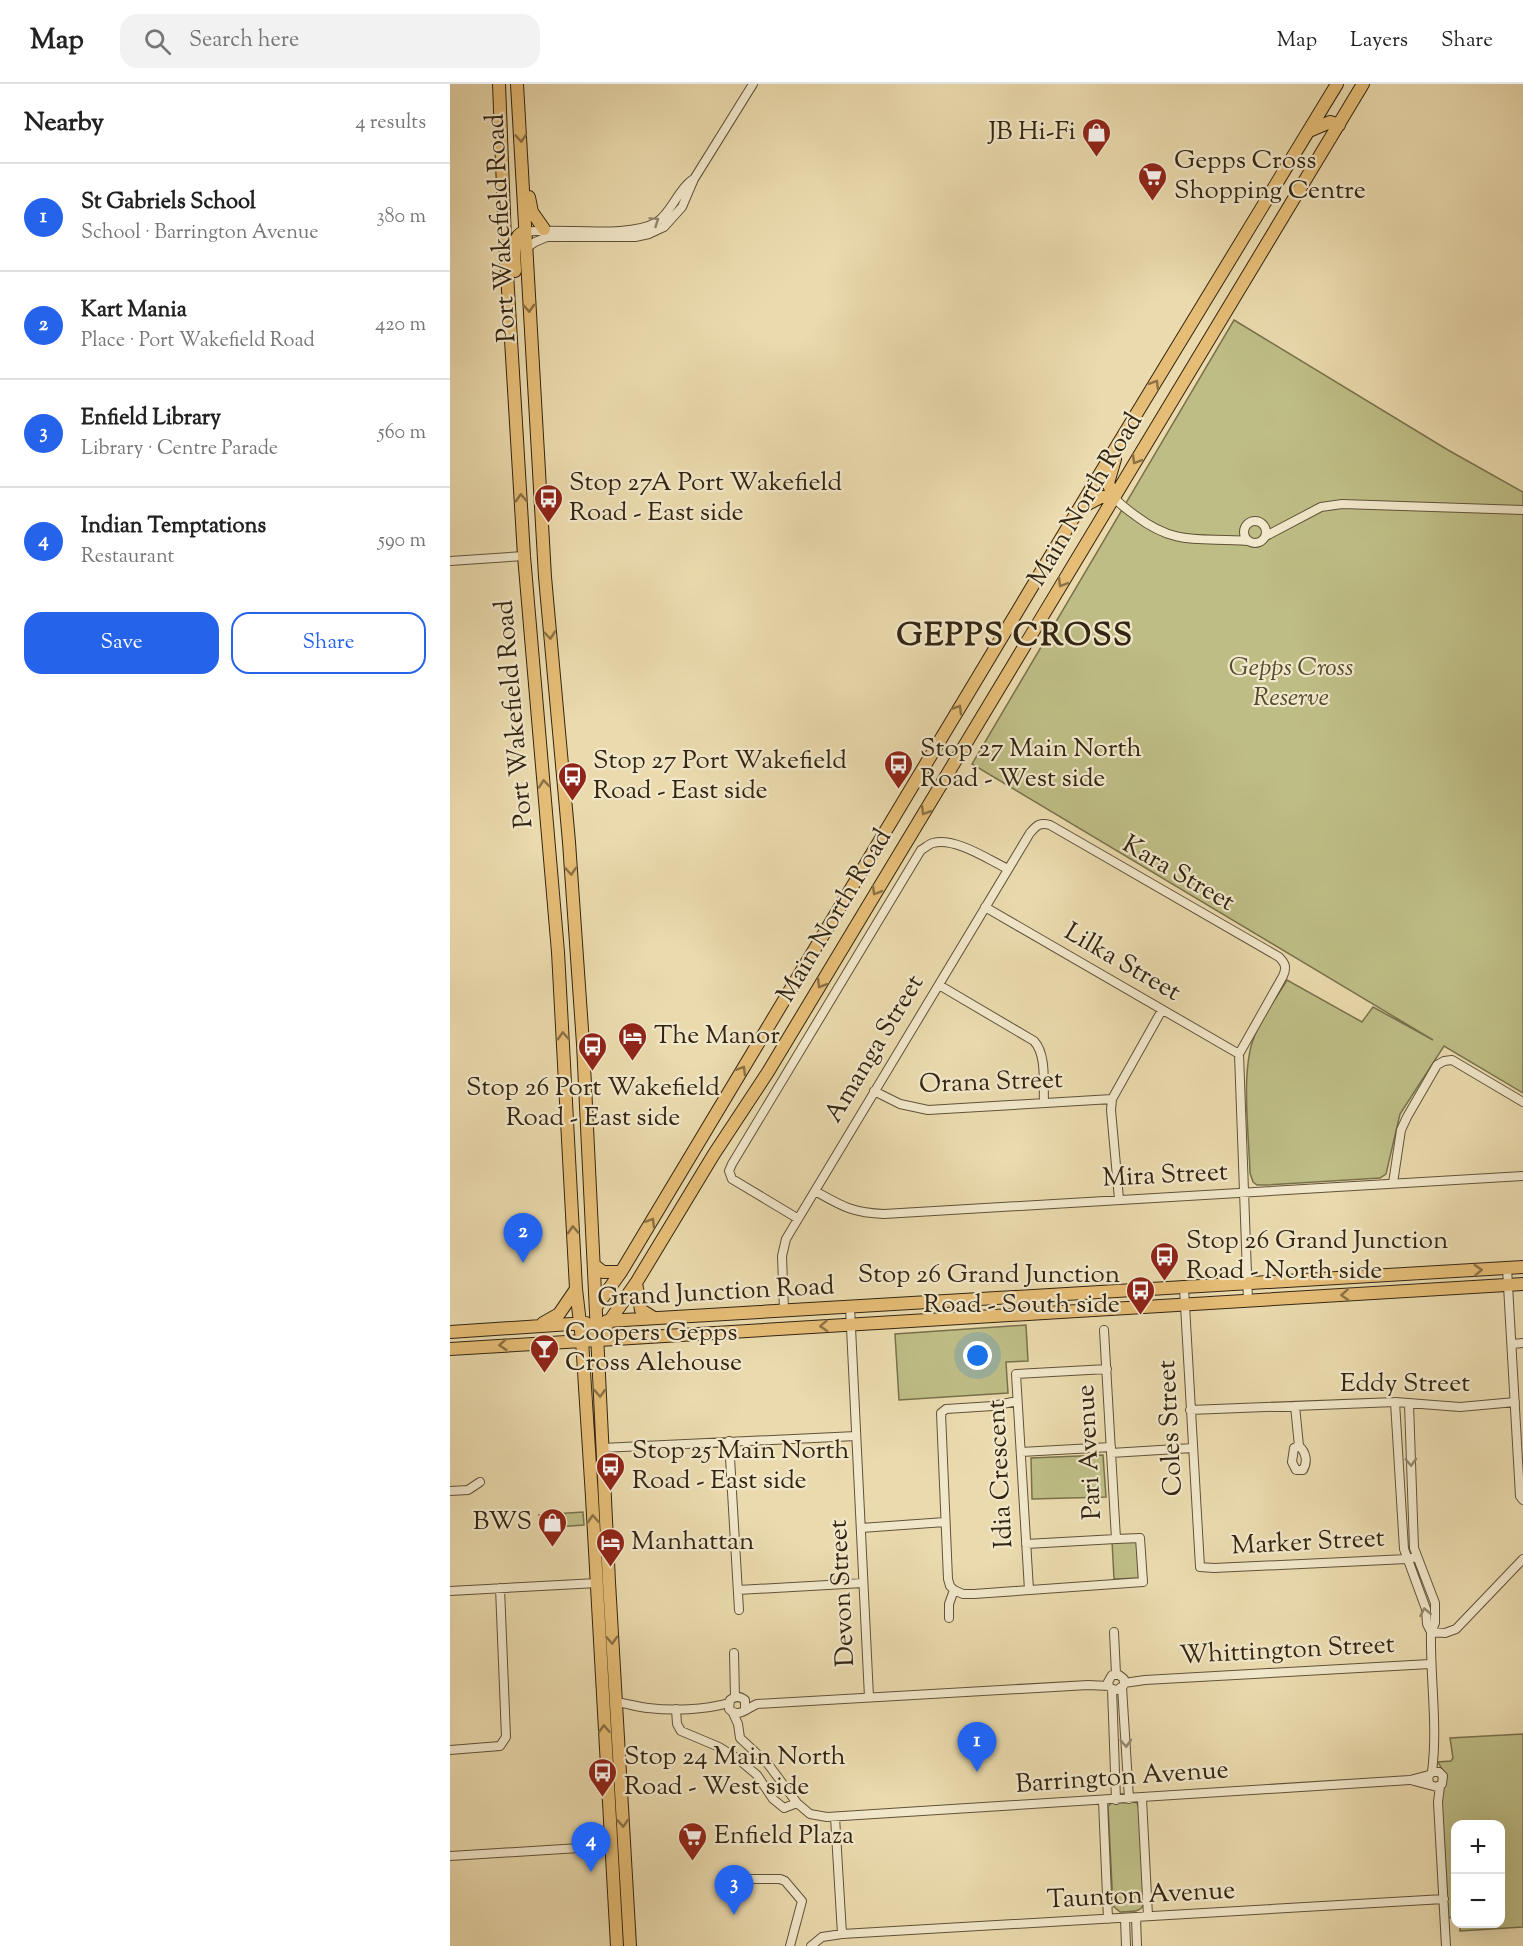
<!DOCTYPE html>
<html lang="en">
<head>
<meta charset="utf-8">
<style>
  :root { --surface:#fff; --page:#f2f2f2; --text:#222; --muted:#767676; --line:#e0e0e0; --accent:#2563eb }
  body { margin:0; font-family:"Sorts Mill Goudy",serif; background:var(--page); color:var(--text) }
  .controls { position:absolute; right:18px; bottom:18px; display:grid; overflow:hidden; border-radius:12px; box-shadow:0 6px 24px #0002 }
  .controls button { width:54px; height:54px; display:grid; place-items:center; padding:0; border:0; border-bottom:2px solid var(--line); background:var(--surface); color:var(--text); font:30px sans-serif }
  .you { position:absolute; left:528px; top:1272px; width:21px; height:21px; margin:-15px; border:4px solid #fff; border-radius:50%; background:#1a73e8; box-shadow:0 0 0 9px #1a73e833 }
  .badge { display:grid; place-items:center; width:39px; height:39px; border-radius:50%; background:var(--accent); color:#fff; font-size:20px; font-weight:700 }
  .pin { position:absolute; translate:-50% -50px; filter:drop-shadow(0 2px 3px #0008) }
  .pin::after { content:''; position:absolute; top:32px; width:21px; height:18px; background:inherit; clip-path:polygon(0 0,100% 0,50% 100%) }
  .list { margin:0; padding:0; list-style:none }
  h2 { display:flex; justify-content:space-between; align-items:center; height:78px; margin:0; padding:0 24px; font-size:26px }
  h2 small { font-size:20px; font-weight:400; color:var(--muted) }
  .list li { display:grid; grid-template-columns:39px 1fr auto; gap:18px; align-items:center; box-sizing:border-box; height:108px; padding:0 24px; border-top:2px solid var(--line) }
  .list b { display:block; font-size:22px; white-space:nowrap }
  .list p { margin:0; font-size:20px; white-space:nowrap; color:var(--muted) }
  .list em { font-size:20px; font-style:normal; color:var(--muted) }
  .actions { display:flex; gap:12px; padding:18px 24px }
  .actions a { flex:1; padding:14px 0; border:2px solid var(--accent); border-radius:18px; text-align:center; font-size:21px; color:var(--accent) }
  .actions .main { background:var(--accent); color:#fff }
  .icon { flex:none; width:33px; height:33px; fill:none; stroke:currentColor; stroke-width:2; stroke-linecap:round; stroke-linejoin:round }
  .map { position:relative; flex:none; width:1073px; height:1862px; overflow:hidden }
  header { display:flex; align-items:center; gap:36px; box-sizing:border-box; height:84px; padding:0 30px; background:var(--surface); border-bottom:2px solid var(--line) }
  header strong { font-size:28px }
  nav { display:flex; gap:33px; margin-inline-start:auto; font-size:21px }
  .search { width:420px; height:54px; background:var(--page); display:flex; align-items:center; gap:15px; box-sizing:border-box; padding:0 21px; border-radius:18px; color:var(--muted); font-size:22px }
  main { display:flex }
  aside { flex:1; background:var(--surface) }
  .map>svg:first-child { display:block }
</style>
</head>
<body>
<header>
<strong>Map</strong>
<div class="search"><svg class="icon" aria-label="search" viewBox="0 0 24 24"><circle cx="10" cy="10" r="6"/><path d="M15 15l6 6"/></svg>Search here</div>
<nav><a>Map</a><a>Layers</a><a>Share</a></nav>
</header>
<main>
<aside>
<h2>Nearby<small>4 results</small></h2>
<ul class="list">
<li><span class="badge">1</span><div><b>St Gabriels School</b><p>School · Barrington Avenue</p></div><em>380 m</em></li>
<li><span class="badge">2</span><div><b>Kart Mania</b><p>Place · Port Wakefield Road</p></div><em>420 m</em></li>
<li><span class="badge">3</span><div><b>Enfield Library</b><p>Library · Centre Parade</p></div><em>560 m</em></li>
<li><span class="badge">4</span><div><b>Indian Temptations</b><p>Restaurant</p></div><em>590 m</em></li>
</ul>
<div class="actions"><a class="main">Save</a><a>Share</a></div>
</aside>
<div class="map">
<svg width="1073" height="1862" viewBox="0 0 1073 1862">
  <rect width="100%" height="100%" fill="#eadaad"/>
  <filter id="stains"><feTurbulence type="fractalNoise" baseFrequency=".00333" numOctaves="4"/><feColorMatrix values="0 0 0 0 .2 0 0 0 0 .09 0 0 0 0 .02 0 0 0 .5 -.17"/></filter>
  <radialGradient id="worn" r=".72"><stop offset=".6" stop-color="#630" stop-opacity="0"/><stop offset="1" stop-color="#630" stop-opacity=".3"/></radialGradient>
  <path fill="#bebd85" stroke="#78714c" stroke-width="1.5" d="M784,236l214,130 75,42v601l-79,-47 -44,68 -14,60 -6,4 -113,7h-10l-4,-3 -3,-9c-1,-37 -9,-99 3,-133 7,-21 23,-41 34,-60l75,42 11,-15 60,33 -461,-276z
    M576,1241l2,36 -22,1 2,31 -109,7 -4,-66z
    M653,1371l3,42 -74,2 -1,-41z
    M133,1428l1,13 -40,3 -5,-13z
    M688,1456l2,38 -26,1 -2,-38z
    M1073,1650v193l-63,4v-7h40v-100h-44l-1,93 -8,1 -7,-120 4,-25 -6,-11 13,-1 2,-3 -3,-20z
    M681,1717l6,2 2,5 5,95c-3,11 -15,8 -24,9l-7,-6 -5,-100 5,-4z"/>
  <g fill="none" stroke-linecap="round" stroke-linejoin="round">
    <defs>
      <path id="minor" d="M74,148c37,-5 104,7 133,-10 15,-10 20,-31 35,-42
        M75,165l10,-7 12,-5h88l14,-3 15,-7 18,-20 12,-28 59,-95
        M664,413c6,8 14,13 22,19 41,31 64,21 112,25
        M794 448a11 11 0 1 1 22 0a11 11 0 1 1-22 0Z
        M816,452l55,-29 21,-3 181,6
        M0,477l74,-5
        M535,823l254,147
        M489,901l95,56c13,14 9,43 10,62
        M424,1007l26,13 28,6 184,-11
        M943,1099l8,-53 6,-13 30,-52 7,-4 8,-1 71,42
        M365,1107c27,15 37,22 69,23l639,-38
        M669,1115l-8,-89 1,-11 50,-89
        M347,1134l-65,-39 -3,-8 3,-7 189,-314c4,-2 8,-6 12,-7 22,-6 56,17 75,26
        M1057,1184l13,228 3,4
        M734,1204l16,279 14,1 193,-9 10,-2
        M400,1223l19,390
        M334,1226l-2,-54 4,-17 244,-406c7,-8 10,-11 20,-8l229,132c6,6 8,10 4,19l-44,78 9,247
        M1062,1260l11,-1
        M945,1318l9,147 22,60 1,15 4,8 4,-9v-20l-21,-55 -5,-144
        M845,1322l4,40c7,6 9,16 4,24h-7l-4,-8 2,-14 5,-2
        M740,1326l205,-8 65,5 55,-5
        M279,1357l10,169
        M152,1364l254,-12
        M571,1368l90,-5
        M661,1369l82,-5
        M0,1407l18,-1 12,-8
        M411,1444l84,-6
        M576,1460l90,-5
        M288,1506l125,-7
        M504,1506l9,4h11l169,-12 -3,-44 -24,1 -12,-209
        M579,1506l-13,-216 91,-5
        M0,1507l147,-8
        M499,1534v-14l5,-14 -4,-4 -2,-7 -7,-166 5,-4 47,-3 24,-5
        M664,1548l2,42
        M284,1569l1,44
        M674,1599l21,-3 285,-16
        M672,1603l7,112
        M662,1605l4,111
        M165,1618c11,1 22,5 33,6 25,3 56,2 81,-5
        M226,1625l1,15 4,7 38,16 19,12 19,16 16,24 11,9 13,-5
        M295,1625v-9c-5,-4 -10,-4 -15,0l-1,9c9,10 18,-1 28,-5l331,-19 21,1 3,3 5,1 7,-5v-6l-5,-4h-7l-4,7 1,4
        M283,1629l5,11 2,14 28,26 29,39 13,11 17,3 583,-37 19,-5
        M0,1666l50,-4 6,-9 -6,-149
        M982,1688c6,-46 -2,-94 -1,-140l14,1 11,-4 67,-70
        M964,1697l23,6 5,-3 1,-8 -4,-4h-7l-4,5 1,6
        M990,1702l-2,16 8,144
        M692,1715l6,117
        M653,1717l5,118
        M385,1733l7,117
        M0,1772l161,-10
        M293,1795h37l5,2 17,20 -12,45
        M686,1833l1,29
        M675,1834l1,28
        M361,1862l11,-9 20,-3 602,-35"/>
      <path id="trunk" d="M49,0l6,156 19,316 34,396 18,337 6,51 10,157 25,449
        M67,0l28,493 24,265 14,202 26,538 21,364
        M859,47l21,-9 9,3
        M79,113l3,15 12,17
        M65,187c0,-13 -5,-34 9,-39
        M664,413l-6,-14 7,-24
        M630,424l21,-11h13
        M144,1181l9,7h18
        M186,1199l5,27 13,8
        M146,1223l25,-35 477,-795 239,-393
        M157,1237l916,-54
        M93,1239l16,-9 17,-25
        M0,1248l136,-9
        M147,1255l39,-56 78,-129 54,-82 595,-988
        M0,1265l1073,-65"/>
    </defs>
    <use href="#minor" stroke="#615239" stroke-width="10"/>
    <use href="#trunk" stroke="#332512" stroke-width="14"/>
    <use href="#minor" stroke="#f1e7ca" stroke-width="8"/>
    <use href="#trunk" stroke="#e5bd76" stroke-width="12"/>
  </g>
  <defs><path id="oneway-chevron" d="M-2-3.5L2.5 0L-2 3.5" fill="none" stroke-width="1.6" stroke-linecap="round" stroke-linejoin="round" transform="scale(1.5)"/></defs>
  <g stroke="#8c7144">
    <use href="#oneway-chevron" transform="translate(71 54) rotate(86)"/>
    <use href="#oneway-chevron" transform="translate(79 224) rotate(87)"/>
    <use href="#oneway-chevron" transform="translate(705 300) rotate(-59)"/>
    <use href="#oneway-chevron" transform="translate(686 376) rotate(121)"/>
    <use href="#oneway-chevron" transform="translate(71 414) rotate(-93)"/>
    <use href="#oneway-chevron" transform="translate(612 499) rotate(121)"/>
    <use href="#oneway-chevron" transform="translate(100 551) rotate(85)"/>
    <use href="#oneway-chevron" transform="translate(508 625) rotate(-59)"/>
    <use href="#oneway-chevron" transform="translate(94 700) rotate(-95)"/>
    <use href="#oneway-chevron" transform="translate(475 727) rotate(121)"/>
    <use href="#oneway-chevron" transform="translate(121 787) rotate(86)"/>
    <use href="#oneway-chevron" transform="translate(426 807) rotate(120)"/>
    <use href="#oneway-chevron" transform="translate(371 900) rotate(121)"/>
    <use href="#oneway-chevron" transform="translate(113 952) rotate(-93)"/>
    <use href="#oneway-chevron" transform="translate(292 986) rotate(-59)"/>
    <use href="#oneway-chevron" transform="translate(201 1138) rotate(-59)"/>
    <use href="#oneway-chevron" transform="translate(123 1146) rotate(-93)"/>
    <use href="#oneway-chevron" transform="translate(1028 1186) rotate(-3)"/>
    <use href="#oneway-chevron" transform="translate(895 1211) rotate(176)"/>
    <use href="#oneway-chevron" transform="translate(374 1242) rotate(177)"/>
    <use href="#oneway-chevron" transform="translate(53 1261) rotate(176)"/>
    <use href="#oneway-chevron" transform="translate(150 1309) rotate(88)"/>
    <use href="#oneway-chevron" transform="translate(143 1435) rotate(-93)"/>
    <use href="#oneway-chevron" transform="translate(162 1556) rotate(87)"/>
    <use href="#oneway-chevron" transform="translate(154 1645) rotate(-93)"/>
    <use href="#oneway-chevron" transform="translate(173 1739) rotate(86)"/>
  </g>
  <g stroke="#92866e">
    <use href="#oneway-chevron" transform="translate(205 137) rotate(-34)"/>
    <use href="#oneway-chevron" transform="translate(961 1378) rotate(88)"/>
    <use href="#oneway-chevron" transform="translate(975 1528) rotate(-101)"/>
    <use href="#oneway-chevron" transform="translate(676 1659) rotate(87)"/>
  </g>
  <defs>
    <symbol id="shop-pin" viewBox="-11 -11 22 30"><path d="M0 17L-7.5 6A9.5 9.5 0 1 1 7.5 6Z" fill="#8f2418" stroke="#f1e7ca"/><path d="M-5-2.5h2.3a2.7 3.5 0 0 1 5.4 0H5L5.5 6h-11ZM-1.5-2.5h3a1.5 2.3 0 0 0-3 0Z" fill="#fff"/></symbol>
    <symbol id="supermarket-pin" viewBox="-11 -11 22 30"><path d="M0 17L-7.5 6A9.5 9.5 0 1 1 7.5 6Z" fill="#8f2418" stroke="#f1e7ca"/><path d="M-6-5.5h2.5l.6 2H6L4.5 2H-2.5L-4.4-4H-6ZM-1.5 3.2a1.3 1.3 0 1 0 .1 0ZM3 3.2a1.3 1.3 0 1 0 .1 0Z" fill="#fff"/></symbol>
    <symbol id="bus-pin" viewBox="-11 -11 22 30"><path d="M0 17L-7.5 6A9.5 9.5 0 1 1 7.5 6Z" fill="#8f2418" stroke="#f1e7ca"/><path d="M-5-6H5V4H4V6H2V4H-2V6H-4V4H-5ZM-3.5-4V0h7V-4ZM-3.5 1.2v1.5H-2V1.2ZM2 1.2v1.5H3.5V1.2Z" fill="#fff"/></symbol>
    <symbol id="hotel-pin" viewBox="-11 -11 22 30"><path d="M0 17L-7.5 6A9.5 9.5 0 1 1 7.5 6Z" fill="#8f2418" stroke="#f1e7ca"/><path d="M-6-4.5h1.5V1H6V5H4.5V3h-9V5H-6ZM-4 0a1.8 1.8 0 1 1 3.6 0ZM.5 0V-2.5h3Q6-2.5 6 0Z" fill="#fff"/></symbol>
    <symbol id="bar-pin" viewBox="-11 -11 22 30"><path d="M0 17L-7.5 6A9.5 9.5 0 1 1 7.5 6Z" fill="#8f2418" stroke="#f1e7ca"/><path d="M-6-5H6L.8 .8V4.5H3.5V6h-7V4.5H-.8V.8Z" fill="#fff"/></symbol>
  </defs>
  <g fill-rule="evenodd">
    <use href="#shop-pin" x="630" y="32" width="33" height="45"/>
    <use href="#supermarket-pin" x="686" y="76" width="33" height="45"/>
    <use href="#bus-pin" x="82" y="398" width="33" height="45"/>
    <use href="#bus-pin" x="432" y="664" width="33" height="45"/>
    <use href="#bus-pin" x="106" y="676" width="33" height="45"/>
    <use href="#hotel-pin" x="166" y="936" width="33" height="45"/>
    <use href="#bus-pin" x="126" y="946" width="33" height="45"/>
    <use href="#bus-pin" x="698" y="1156" width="33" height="45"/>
    <use href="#bus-pin" x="674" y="1190" width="33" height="45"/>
    <use href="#bar-pin" x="78" y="1248" width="33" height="45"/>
    <use href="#bus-pin" x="144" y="1366" width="33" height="45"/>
    <use href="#shop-pin" x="86" y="1422" width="33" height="45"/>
    <use href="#hotel-pin" x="144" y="1442" width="33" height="45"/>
    <use href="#bus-pin" x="136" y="1672" width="33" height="45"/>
    <use href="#supermarket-pin" x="226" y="1736" width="33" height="45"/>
  </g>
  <g text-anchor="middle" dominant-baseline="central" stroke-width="4.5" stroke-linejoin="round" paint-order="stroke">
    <g font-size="26" fill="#332512" stroke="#f1e7ca" text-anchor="start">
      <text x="626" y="48" text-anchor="end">JB Hi-Fi</text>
      <text x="724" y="77">Gepps Cross<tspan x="724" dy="30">Shopping Centre</tspan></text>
      <text x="119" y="399">Stop 27A Port Wakefield<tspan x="119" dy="30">Road - East side</tspan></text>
      <text x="470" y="665">Stop 27 Main North<tspan x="470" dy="30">Road - West side</tspan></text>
      <text x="143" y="677">Stop 27 Port Wakefield<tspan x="143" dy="30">Road - East side</tspan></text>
      <text x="204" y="952">The Manor</text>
      <text x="143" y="1004" text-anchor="middle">Stop 26 Port Wakefield<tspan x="143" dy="30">Road - East side</tspan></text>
      <text x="736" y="1157">Stop 26 Grand Junction<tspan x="736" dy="30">Road - North side</tspan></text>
      <text x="670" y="1191" text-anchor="end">Stop 26 Grand Junction<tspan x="670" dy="30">Road - South side</tspan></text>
      <text x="115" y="1249">Coopers Gepps<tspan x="115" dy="30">Cross Alehouse</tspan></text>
      <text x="182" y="1367">Stop 25 Main North<tspan x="182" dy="30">Road - East side</tspan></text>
      <text x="82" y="1438" text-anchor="end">BWS</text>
      <text x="181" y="1458">Manhattan</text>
      <text x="174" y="1673">Stop 24 Main North<tspan x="174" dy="30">Road - West side</tspan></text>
      <text x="264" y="1752">Enfield Plaza</text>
    </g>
    <g font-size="26" fill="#332512" stroke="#f1e7ca">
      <text transform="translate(52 144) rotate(-93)">Port Wakefield Road</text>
      <text transform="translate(636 416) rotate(-59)">Main North Road</text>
      <text transform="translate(65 630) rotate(-95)">Port Wakefield Road</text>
      <text transform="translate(728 790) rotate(30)">Kara Street</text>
      <text transform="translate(385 832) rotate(-59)">Main North Road</text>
      <text transform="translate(672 879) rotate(30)">Lilka Street</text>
      <text transform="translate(425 965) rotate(-59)">Amanga Street</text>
      <text transform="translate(541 999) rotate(-2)">Orana Street</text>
      <text transform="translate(715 1092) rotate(-3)">Mira Street</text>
      <text transform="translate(266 1209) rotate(-3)">Grand Junction Road</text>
      <text x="955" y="1300">Eddy Street</text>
      <text transform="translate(721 1344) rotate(-93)">Coles Street</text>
      <text transform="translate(640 1368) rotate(-93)">Pari Avenue</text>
      <text transform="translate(551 1390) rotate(-93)">Idia Crescent</text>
      <text transform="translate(858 1459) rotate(-3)">Marker Street</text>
      <text transform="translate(393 1509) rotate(-93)">Devon Street</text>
      <text transform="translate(837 1567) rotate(-3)">Whittington Street</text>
      <text transform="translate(672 1694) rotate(-4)">Barrington Avenue</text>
      <text transform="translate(691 1812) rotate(-3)">Taunton Avenue</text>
    </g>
    <g font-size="26" font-style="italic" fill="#564b2f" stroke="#f1e7ca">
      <text x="841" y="584">Gepps Cross<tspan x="841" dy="30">Reserve</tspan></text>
    </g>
    <g font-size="32" font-weight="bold" letter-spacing="1.5" fill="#332512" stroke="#f1e7ca">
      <text x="565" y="553">GEPPS CROSS</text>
    </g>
  </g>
  <rect width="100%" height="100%" filter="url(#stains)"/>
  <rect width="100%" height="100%" fill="url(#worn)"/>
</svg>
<div class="controls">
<button>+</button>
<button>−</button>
</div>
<div class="you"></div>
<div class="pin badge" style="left:527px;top:1688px">1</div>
<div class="pin badge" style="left:73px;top:1179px">2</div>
<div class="pin badge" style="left:284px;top:1831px">3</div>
<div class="pin badge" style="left:141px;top:1788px">4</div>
</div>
</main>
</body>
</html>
